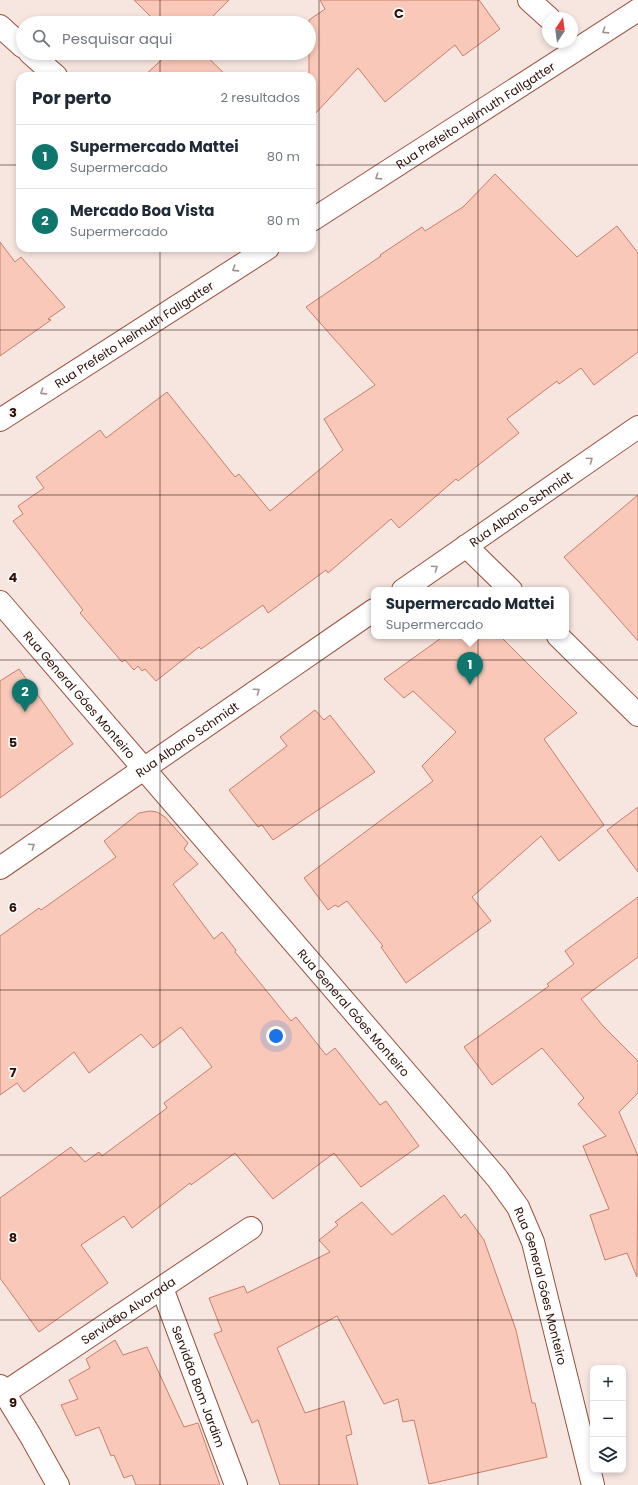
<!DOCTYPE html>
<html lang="pt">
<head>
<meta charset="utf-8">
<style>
  :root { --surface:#fff; --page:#f6f6f7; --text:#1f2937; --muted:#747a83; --line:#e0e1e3; --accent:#0f766e }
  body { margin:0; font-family:Poppins,sans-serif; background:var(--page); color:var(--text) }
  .controls { position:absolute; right:12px; bottom:12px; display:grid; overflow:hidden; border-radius:8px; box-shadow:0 2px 6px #0003 }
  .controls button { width:36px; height:36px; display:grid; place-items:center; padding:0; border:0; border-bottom:1px solid var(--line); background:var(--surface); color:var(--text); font:20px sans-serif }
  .compass { position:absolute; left:542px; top:12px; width:36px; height:36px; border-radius:50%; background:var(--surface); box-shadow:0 2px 6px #0003; rotate:13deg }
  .you { position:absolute; left:276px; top:1036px; width:14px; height:14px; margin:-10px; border:3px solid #fff; border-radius:50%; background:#1a73e8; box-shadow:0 0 0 6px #1a73e833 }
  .badge { display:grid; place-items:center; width:26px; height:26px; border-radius:50%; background:var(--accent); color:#fff; font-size:13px; font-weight:700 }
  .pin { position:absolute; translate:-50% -33px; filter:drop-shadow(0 1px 2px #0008) }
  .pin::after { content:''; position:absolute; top:21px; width:14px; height:12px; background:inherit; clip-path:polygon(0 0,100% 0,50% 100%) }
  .popup { position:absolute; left:371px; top:587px; width:198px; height:52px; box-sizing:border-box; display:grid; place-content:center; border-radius:8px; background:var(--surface); filter:drop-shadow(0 1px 3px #0005); font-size:13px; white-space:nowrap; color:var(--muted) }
  .popup b { font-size:15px; color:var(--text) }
  .popup::after { content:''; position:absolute; left:50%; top:100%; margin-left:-8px; border:8px solid transparent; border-top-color:var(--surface) }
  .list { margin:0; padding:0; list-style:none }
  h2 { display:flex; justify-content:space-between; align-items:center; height:52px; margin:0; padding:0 16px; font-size:17px }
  h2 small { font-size:13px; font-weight:400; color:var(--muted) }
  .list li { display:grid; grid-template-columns:26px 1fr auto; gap:12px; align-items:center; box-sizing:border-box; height:64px; padding:0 16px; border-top:1px solid var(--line) }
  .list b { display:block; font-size:15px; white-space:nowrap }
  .list p { margin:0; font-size:13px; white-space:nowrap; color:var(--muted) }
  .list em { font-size:13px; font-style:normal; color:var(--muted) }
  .icon { flex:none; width:22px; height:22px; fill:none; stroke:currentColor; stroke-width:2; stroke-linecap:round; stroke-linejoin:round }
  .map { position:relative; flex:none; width:638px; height:1485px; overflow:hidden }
  .search { position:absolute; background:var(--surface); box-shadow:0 2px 6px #0003; left:16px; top:16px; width:300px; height:44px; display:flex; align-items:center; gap:10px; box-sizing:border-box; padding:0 14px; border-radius:22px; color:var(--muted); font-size:15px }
  .panel { position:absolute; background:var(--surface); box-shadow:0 2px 6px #0003; left:16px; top:72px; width:300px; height:180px; border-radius:12px }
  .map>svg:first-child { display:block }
</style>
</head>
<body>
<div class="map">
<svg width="638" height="1485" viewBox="0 0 638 1485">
  <rect width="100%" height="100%" fill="#f7e5e0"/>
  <path fill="#f9c8b9" stroke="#ca7e67" d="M134,0h95l-23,23h-49z
    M320,0h159l21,29 -37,27 -8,-11 -70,57 -27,-34 -46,49v-41h-3v-56l16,-11z
    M169,53h34l24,23h-83z
    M495,174l82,83 40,-31 21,27v99l-44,33 -13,-17 -22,16 -2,-3 -50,38 12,14 -61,48 -2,-2 -57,49 -8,-9 -63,54 -2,-3 -58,43 -5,-8 -62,44 -2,-2 -43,34 -11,-12 -3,2 -4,-5 -4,4 -9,-10 -3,2 -42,-49 3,-3 -70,-89 10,-7 -5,-8 26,-18 -8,-11 64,-47 6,8 61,-46 68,85 4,-3 31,37 73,-61 -19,-31 51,-34 -69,-78 75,-51 -1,-1 42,-28 3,4 38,-24z
    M0,242l15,20 6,-5 44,50 -17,12 3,1 -51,36z
    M638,495v146l-74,-84z
    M444,636h56l77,77 -33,26 60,86 -45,36 -18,-25 -69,61 19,24 -85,62 -25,-36 2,-1 -36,-45 -9,6 -3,-2 -7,5 -24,-32 129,-97 -11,-15 34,-34 -43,-41 -9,7 -20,-19z
    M19,669l54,75 -73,54v-117z
    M315,710l9,10 6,-5 45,57 -102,68 -11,-15 -4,2 -29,-37 58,-44 -7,-9z
    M638,807v65l-31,-42z
    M150,811l7,1 8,5 23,26 -4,6 14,15 -25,20 41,55 8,-7 14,18 -1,2 56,69 5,-4 30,38 9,-7 45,57 6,-4 33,45 -58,41 -27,-34 -61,46 -38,-46 -44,32 -1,-2 -58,45 -8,-12 -43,29 27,38 -69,49 -39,-54v-80l71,-51 14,15 14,-10 3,4 65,-48 -3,-5 48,-36 -31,-40 -28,21 -12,-14 -52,39 -15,-21 -50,40 -7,-9 -17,12v-159l39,-28 2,2 75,-53 -12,-16 35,-28z
    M638,897v60l-57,42 22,27 35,35v32l-19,19 19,44 -1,121 -10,-24 -22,7 -15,-45 19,-6 -26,-63 23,-10 -28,-32 6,-6 -42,-50 -50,37 -28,-38 85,-61 -2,-2 27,-20 -9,-13z
    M444,1195l17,23 4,-4 19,26 32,90 16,73h3l12,54 -118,27 -15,-64 -11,2 -5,-23 -14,5 -47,-88 -60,32 28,65 39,-12 8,33 -6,2 12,49h-78l-22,-65 -6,3 -38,-89 8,-3 -13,-33 35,-12 3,7 83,-41 -11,-12 19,-15 -3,-3 27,-20 30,33z
    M115,1340l8,15 24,-8 37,80 14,-4 22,62h-84l-4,-10 -8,3 -10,-23 -3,1 -12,-29 -23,9 -15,-31 17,-6 -9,-19 21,-12 -4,-9z"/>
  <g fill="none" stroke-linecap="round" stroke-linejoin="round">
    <defs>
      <g id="minor">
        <path d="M529,0l20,18"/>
        <path d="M0,26l23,21"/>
        <path d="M30,53l26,23"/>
        <path d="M466,546l45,44"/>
        <path id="s1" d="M0,602l497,576 21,29 15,35 60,243"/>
        <path d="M558,636l80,79"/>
        <path id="s2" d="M162,1288l74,197"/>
        <path d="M0,1386l30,49 28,50"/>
        <path id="s3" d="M4,1393l247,-165"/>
      </g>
      <g id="major">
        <path id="s4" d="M312,220l326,-210"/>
        <path id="s5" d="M0,420l268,-172"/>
        <path id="s6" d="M403,590l235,-163"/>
        <path id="s7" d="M0,868l374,-258"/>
      </g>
    </defs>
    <use href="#minor" stroke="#99513b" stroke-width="24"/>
    <use href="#major" stroke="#99513b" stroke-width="24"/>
    <use href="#minor" stroke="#fff" stroke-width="22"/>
    <use href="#major" stroke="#fff" stroke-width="22"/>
  </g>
  <defs><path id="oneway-chevron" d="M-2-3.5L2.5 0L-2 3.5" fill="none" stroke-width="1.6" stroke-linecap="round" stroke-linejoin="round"/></defs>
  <g stroke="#a0938f">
    <use href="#oneway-chevron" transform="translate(605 31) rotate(147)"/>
    <use href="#oneway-chevron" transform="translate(378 177) rotate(147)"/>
    <use href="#oneway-chevron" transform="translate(235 269) rotate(147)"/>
    <use href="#oneway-chevron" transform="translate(43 392) rotate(147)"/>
    <use href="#oneway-chevron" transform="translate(590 460) rotate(-35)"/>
    <use href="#oneway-chevron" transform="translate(435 568) rotate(-35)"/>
    <use href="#oneway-chevron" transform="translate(257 691) rotate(-35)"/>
    <use href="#oneway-chevron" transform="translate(32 846) rotate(-34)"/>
  </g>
  <path fill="none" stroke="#2c0f07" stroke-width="1" stroke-opacity="0.55" d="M160,0v23M319,0v1485M478,0v1485M160,53v23M0,165h20M312,165h326M160,248v1237M0,330h638M0,495h638M0,660h638M0,825h638M0,990h638M0,1155h638M0,1320h638"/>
  <g text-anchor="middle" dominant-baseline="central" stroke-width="3.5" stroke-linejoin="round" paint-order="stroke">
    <g font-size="12" fill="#2c0f07" stroke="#f7f7f7">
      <text stroke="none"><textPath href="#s4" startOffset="194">Rua Prefeito Helmuth Fallgatter</textPath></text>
      <text stroke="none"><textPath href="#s5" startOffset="159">Rua Prefeito Helmuth Fallgatter</textPath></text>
      <text stroke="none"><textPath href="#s6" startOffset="143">Rua Albano Schmidt</textPath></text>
      <text stroke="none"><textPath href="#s1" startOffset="122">Rua General Góes Monteiro</textPath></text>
      <text stroke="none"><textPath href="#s7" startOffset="227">Rua Albano Schmidt</textPath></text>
      <text stroke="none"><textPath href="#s1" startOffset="542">Rua General Góes Monteiro</textPath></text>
      <text stroke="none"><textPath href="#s1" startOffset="879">Rua General Góes Monteiro</textPath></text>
      <text stroke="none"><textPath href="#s3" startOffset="149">Servidão Alvorada</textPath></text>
      <text stroke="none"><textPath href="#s2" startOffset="105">Servidão Bom Jardim</textPath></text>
    </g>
  </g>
  <g font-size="13" text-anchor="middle" font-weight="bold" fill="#2c0f07" stroke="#f7f7f7" stroke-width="3.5" stroke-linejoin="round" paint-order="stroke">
    <text x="399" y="18">C</text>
    <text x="13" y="417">3</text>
    <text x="13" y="582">4</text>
    <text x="13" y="747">5</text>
    <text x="13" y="912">6</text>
    <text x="13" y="1077">7</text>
    <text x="13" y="1242">8</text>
    <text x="13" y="1407">9</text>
  </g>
</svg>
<div class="controls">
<button>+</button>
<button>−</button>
<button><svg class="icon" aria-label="layers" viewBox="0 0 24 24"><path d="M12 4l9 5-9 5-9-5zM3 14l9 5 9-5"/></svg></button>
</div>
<svg class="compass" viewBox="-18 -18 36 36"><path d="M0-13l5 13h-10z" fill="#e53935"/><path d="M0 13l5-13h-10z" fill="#747a83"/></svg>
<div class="you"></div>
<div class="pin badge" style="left:470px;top:685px">1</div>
<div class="popup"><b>Supermercado Mattei</b>Supermercado</div>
<div class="pin badge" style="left:25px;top:712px">2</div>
<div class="search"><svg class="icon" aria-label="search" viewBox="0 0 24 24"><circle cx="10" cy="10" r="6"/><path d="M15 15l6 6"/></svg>Pesquisar aqui</div>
<section class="panel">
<h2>Por perto<small>2 resultados</small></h2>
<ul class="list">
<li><span class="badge">1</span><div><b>Supermercado Mattei</b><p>Supermercado</p></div><em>80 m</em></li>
<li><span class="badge">2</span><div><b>Mercado Boa Vista</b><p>Supermercado</p></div><em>80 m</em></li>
</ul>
</section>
</div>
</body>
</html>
